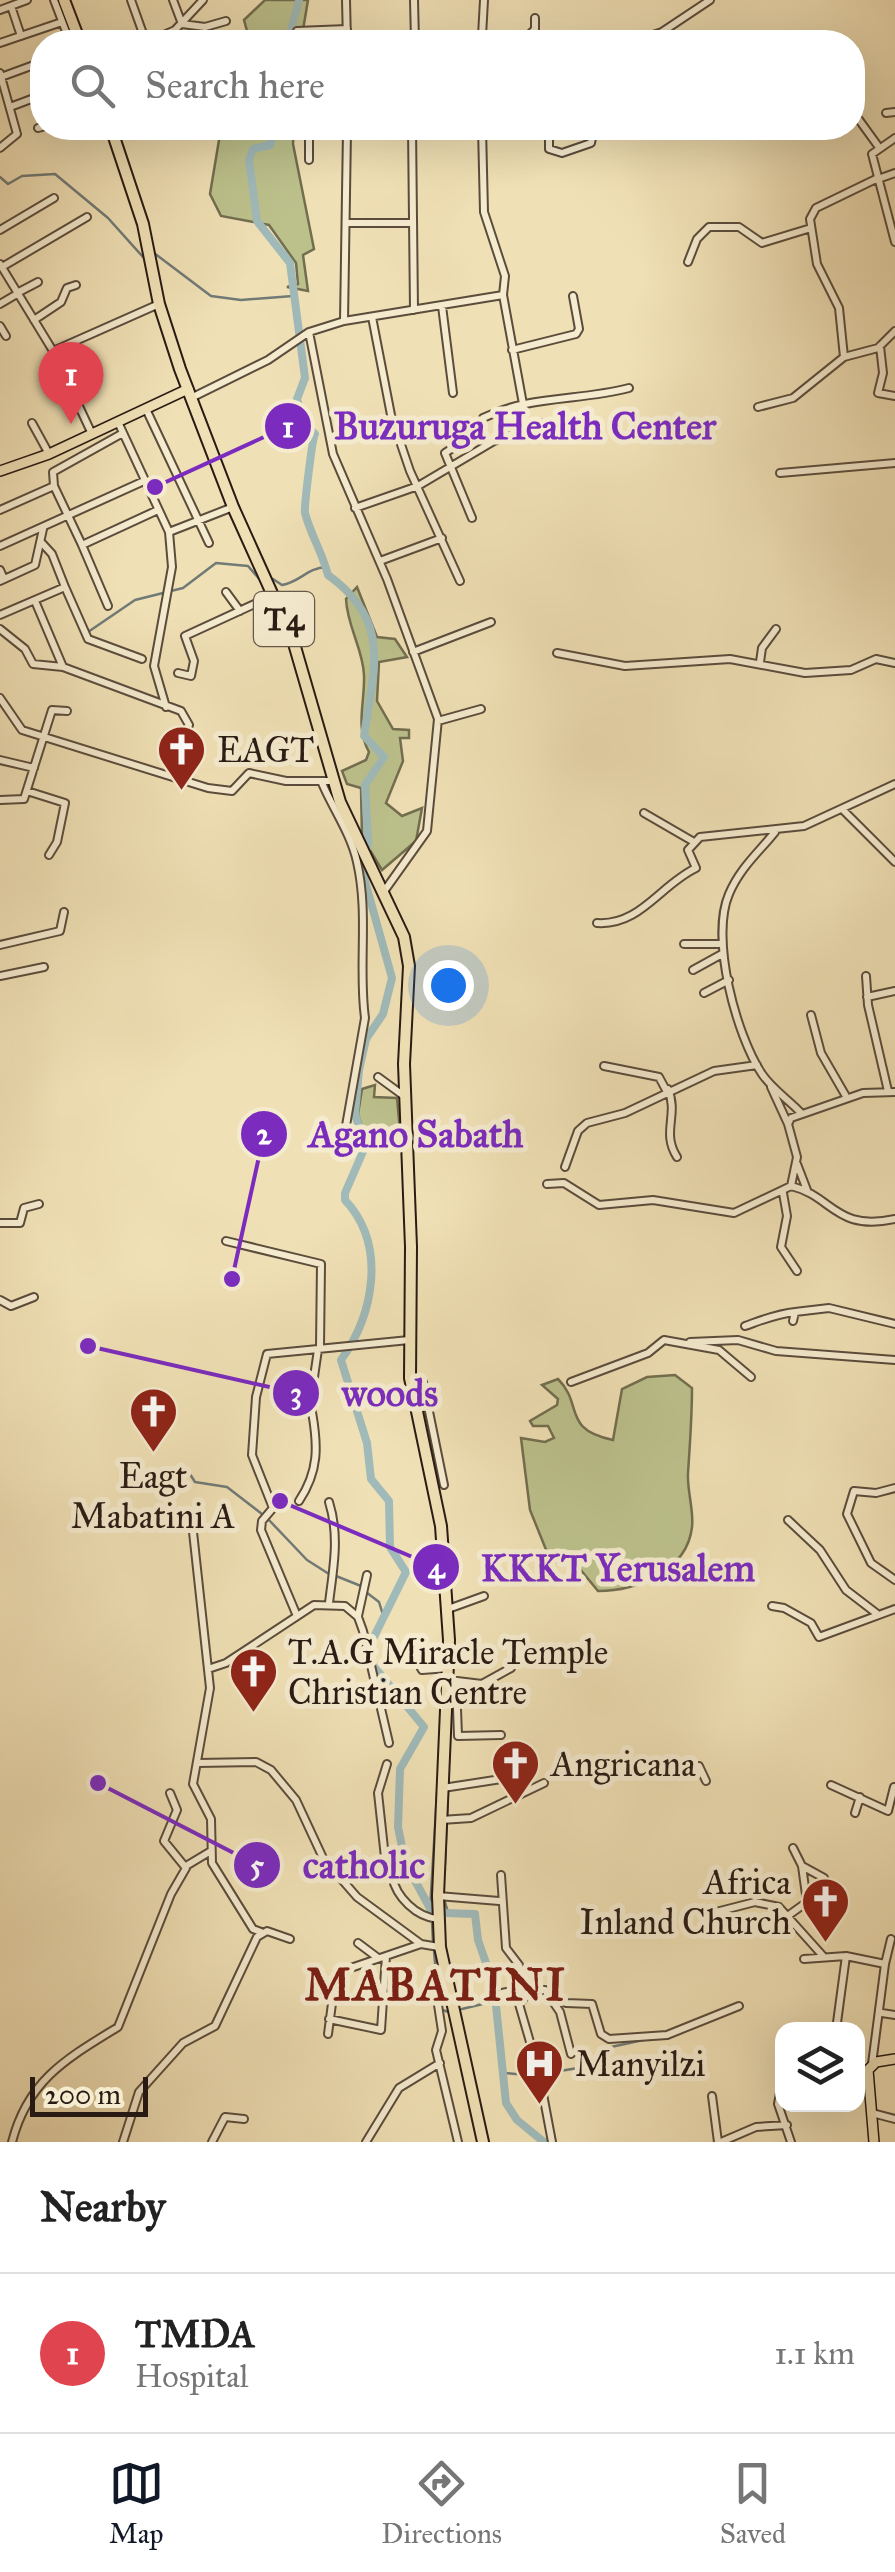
<!DOCTYPE html>
<html lang="en">
<head>
<meta charset="utf-8">
<style>
  :root { --surface:#fff; --page:#f2f2f2; --text:#222; --muted:#767676; --line:#e0e0e0; --accent:#111827 }
  body { margin:0; font-family:"IM FELL Great Primer",serif; background:var(--page); color:var(--text) }
  .controls { position:absolute; right:30px; bottom:30px; display:grid; overflow:hidden; border-radius:20px; box-shadow:0 10px 40px #0002 }
  .controls button { width:90px; height:90px; display:grid; place-items:center; padding:0; border:0; border-bottom:2px solid var(--line); background:var(--surface); color:var(--text); font:50px sans-serif }
  .scale { position:absolute; left:30px; bottom:25px; width:118px; box-sizing:border-box; padding-left:10px; border:5px solid #291b14; border-top:0; font-size:28px; line-height:35px; white-space:nowrap; color:#291b14; -webkit-text-stroke:8px #f5ebcf; paint-order:stroke }
  .you { position:absolute; left:448px; top:985px; width:35px; height:35px; margin:-25px; border:8px solid #fff; border-radius:50%; background:#1a73e8; box-shadow:0 0 0 15px #1a73e833 }
  .badge { display:grid; place-items:center; width:65px; height:65px; border-radius:50%; background:var(--accent); color:#fff; font-size:32px; font-weight:700 }
  .pin { position:absolute; translate:-50% -82px; filter:drop-shadow(0 2px 5px #0008) }
  .pin::after { content:''; position:absolute; top:52px; width:35px; height:30px; background:inherit; clip-path:polygon(0 0,100% 0,50% 100%) }
  .list { margin:0; padding:0; list-style:none }
  h2 { display:flex; justify-content:space-between; align-items:center; height:130px; margin:0; padding:0 40px; font-size:42px }
  h2 small { font-size:32px; font-weight:400; color:var(--muted) }
  .list li { display:grid; grid-template-columns:65px 1fr auto; gap:30px; align-items:center; box-sizing:border-box; height:160px; padding:0 40px; border-top:2px solid var(--line) }
  .list b { display:block; font-size:38px; white-space:nowrap }
  .list p { margin:0; font-size:32px; white-space:nowrap; color:var(--muted) }
  .list em { font-size:32px; font-style:normal; color:var(--muted) }
  .icon { flex:none; width:55px; height:55px; fill:none; stroke:currentColor; stroke-width:2; stroke-linecap:round; stroke-linejoin:round }
  .map { position:relative; flex:none; width:895px; height:2142px; overflow:hidden }
  .search { position:absolute; background:var(--surface); box-shadow:0 10px 40px #0002; left:30px; right:30px; top:30px; height:110px; display:flex; align-items:center; gap:25px; box-sizing:border-box; padding:0 35px; border-radius:40px; color:var(--muted); font-size:38px }
  .sheet { height:290px; background:var(--surface) }
  nav { display:flex; justify-content:space-around; align-items:center; box-sizing:border-box; height:140px; border-top:2px solid var(--line); background:var(--surface); font-size:28px; color:var(--muted) }
  nav a { display:grid; justify-items:center; gap:5px }
  nav .on { color:var(--accent) }
  .map>svg:first-child { display:block }
</style>
</head>
<body>
<div class="map">
<svg width="895" height="2142" viewBox="0 0 895 2142">
  <rect width="100%" height="100%" fill="#f0e0b5"/>
  <filter id="stains"><feTurbulence type="fractalNoise" baseFrequency=".002" numOctaves="4"/><feColorMatrix values="0 0 0 0 .2 0 0 0 0 .09 0 0 0 0 .02 0 0 0 .5 -.17"/></filter>
  <radialGradient id="worn" r=".72"><stop offset=".6" stop-color="#630" stop-opacity="0"/><stop offset="1" stop-color="#630" stop-opacity=".3"/></radialGradient>
  <path fill="#bcc18c" stroke="#726e50" stroke-width="2.5" d="M265,0h43l-7,42h-51l-6,-22z
    M221,128h73l-1,16 21,105 -11,6 5,36 -21,-4 11,-3 -2,-21 -27,-38 -48,-9 -11,-22z
    M357,587l20,50 18,2 12,18 -28,5 -2,39 16,28 16,1v8h-9l3,23 -17,42 16,13 20,-8 -6,33 -34,29 -20,-33 -1,-49 -14,-4 -5,-13 24,-11 3,-8c-14,-26 -4,-48 -5,-77 -1,-26 -17,-49 -18,-76z
    M375,1085l-1,12 23,1 3,34 -35,5 -7,-23 4,-25z
    M675,1375l17,13c0,28 -2,56 -4,85 -1,18 6,37 4,54 -5,45 -57,64 -94,64l-23,-28 -24,-1 -21,-52 -9,-72 24,4 9,-4 -6,-12h-15l-3,-5 27,-16 1,-6 -16,-14 16,-6c26,26 3,50 55,61l9,-51 25,-12z"/>
  <g fill="none" stroke-linecap="round" stroke-linejoin="round">
    <path stroke="#707a77" stroke-width="2.5" d="M0,177l8,7 14,-8 33,-2 53,44 35,39 5,-1
      M154,253l57,43 30,4 52,-4
      M273,579l9,6c18,-3 25,-17 44,-18
      M88,632l47,-32 48,-12 33,-25 32,3 13,15
      M186,1468l9,14 32,5 35,27
      M268,1519l39,41 22,14
      M336,1576l25,10
      M366,1592l13,10 5,16
      M445,1864l3,-73
      M444,1873l1,-4
      M444,1899l4,13
      M430,1910l7,-117
      M432,1921l1,22
      M434,1950l3,38
      M462,2009l33,-8
      M442,2010l7,2 2,8
      M675,2035l20,-8
      M505,2073l31,3
      M542,2074l36,-6 33,-21 37,-8"/>
    <path stroke="#a0bab9" stroke-width="8" d="M288,42l11,-42
      M276,128l-6,17 -17,4 -4,11 8,61 33,42 15,115 -8,21 7,24 11,11c-3,6 -11,73 -10,79 5,20 17,39 23,62 64,46 46,93 36,161l20,21 -19,28 3,57 -5,32 29,104 -9,36 -17,25 -7,31 -4,44 10,33 -20,46v7c42,45 29,114 -4,160l26,83 4,36 18,22 1,46 16,25 -38,77
      M371,1663l53,64 -24,42 -2,58 7,35 27,50
      M444,1913l31,1 3,26 16,46 12,117 11,17 27,22"/>
    <defs>
      <path id="minor" d="M54,0l16,42
        M131,0l15,42
        M173,0l9,24 23,3 21,-6
        M346,0l1,42
        M414,0l1,41
        M11,6l10,30
        M0,10l27,-10
        M297,31l50,-2
        M482,35l45,2 8,-8v-11
        M482,36l2,-36
        M148,42l27,-12 28,-30
        M369,42l113,-4
        M632,42l30,-10 48,-32
        M0,43l62,-21
        M0,73l17,61 -17,14
        M1,77l41,-15
        M10,107l32,-12
        M886,113l9,-1
        M857,117l21,29
        M38,128l4,-1
        M309,128v32
        M412,128l2,182
        M549,128v21l13,4 29,-10 3,-15
        M895,138l-23,16 23,88
        M878,179l17,-6
        M347,223h66
        M0,230l54,-32
        M688,262l9,-23 12,-12h30l23,16 49,-15
        M0,264l53,87 39,83
        M2,267l85,-50
        M17,293l21,-11
        M503,295l20,109
        M0,304l17,-10
        M442,306l11,87
        M372,317l19,98 19,56 50,110
        M34,320l27,-18 6,-14 9,-3
        M344,321l159,-26 2,-19 -21,-64 -2,-84
        M0,326l6,10
        M309,332l24,122 54,125 51,140 -11,112 -42,59
        M880,346l3,27 -5,20 17,3
        M512,350l64,-16 3,-5 -6,-33
        M53,351l106,-47
        M844,357l-5,-49 -22,-44 -7,-45 6,-11 62,-30
        M191,398l77,-38 41,-28 35,-11 3,-190 63,-3
        M758,407l35,-9 51,-41 34,-9 17,-17
        M146,409l63,134
        M118,422l51,110 3,35 -18,99 12,41
        M32,423l17,31
        M780,473l115,-10
        M54,486l-1,-14 70,-39
        M355,508l63,-22 76,-45 46,-18
        M0,510l54,-24 28,59 76,-35
        M472,518l-27,-65 29,-19 9,-16c47,-23 97,-17 146,-30
        M169,532l64,-25
        M41,542l11,12 13,33
        M82,545l26,61
        M0,546l144,-65
        M380,561l62,-23
        M0,570l4,9
        M0,581l35,-16 8,-36
        M226,592l14,19
        M35,601l28,66
        M0,615l65,-28 23,52 54,20
        M0,629l25,20 8,15 30,3 118,44 8,14 -13,18 -3,33
        M413,652l78,-30
        M557,653l68,13 105,-7 75,14 46,-3 25,-11 19,4
        M760,662l2,-14 14,-19
        M178,673l13,3 3,-15 -9,-25 87,-40
        M0,698l22,32 186,58 24,3 17,-18 37,8h47
        M438,721l43,-12
        M0,760l34,8
        M322,783c11,26 29,51 35,79 12,52 1,105 8,156l-24,136
        M27,791l38,12 -8,39 -8,13
        M0,800l24,-1 28,-89 15,1
        M843,810l52,52
        M644,813l50,29
        M775,832c-17,21 -35,36 -46,62 -19,44 7,141 33,180 10,15 27,26 39,39
        M597,923c43,3 63,-38 99,-55l-8,-18 12,-13 104,-11 91,-42
        M684,944h37
        M0,945l60,-14 4,-19
        M693,970l29,-16
        M0,976l44,-9
        M866,976l2,29 20,86
        M704,993l25,-13
        M867,997l28,-6
        M811,1015l10,38 26,45
        M604,1066l55,11 7,13
        M378,1077l26,19
        M771,1087l17,37
        M668,1089c11,26 -7,43 9,68
        M797,1164l10,26
        M565,1167l13,-36 9,-8 38,-10 89,-42 43,-6
        M547,1184l17,-1 35,22 54,-5 81,13 57,-27 6,-29 -9,-33 3,-6 72,-25 32,-1
        M791,1186c42,10 44,46 104,33
        M783,1193l4,23 -6,31 16,24
        M0,1223h20l4,-15 15,-4
        M226,1241l95,23 -1,83
        M0,1300l11,6 23,-9
        M793,1321l2,-9 34,-4 66,16
        M745,1326c17,-6 31,-12 50,-14
        M690,1342l48,-2 38,11 119,9
        M411,1378l12,4 21,103
        M571,1382l77,-29 16,-13 55,10 32,27
        M895,1488l-19,5 -22,-2 -7,23 24,49 24,17
        M299,1501c20,-30 19,-55 13,-89 -2,-17 4,-46 6,-63l91,-9
        M788,1520l32,30 26,40 30,23
        M193,1532l17,156 -17,96 18,35 1,44 41,66 8,3
        M329,1603c4,-34 11,-66 0,-101
        M772,1606l12,2 27,15 8,14 76,-28
        M448,1609l36,-13
        M297,1616l-36,-86 1,-9 11,-13 -21,-53 4,-58 11,-43 51,-5
        M358,1616l9,-41
        M448,1652l-32,7 6,11 27,-2
        M208,1669l18,-6 88,-58 31,1 13,11 5,14 26,112
        M456,1681l2,55 43,-1
        M457,1681l25,3 29,-16
        M198,1763l58,-1 15,8 25,30 27,58 34,39 64,47 18,3
        M387,1764l-9,29 9,83h5c4,21 24,41 46,43
        M699,1766l7,15
        M831,1785l57,26 6,-24
        M443,1788l84,-13
        M855,1813l5,-16
        M441,1820l30,-2 73,-35
        M186,1866l25,-15
        M802,1866l22,12
        M501,1875l5,73 13,17 8,25h18l15,22 11,42
        M438,1896l61,5
        M716,1912l39,-10 24,5 44,49
        M789,1915l18,-13 -5,-36 -9,-18
        M358,1943l20,15
        M846,1956l39,8 6,-25
        M804,1959l42,-3 -10,74
        M435,1985l7,46 -6,19 22,92
        M547,1991l19,12 26,1 9,30 8,5 58,-4 72,-29
        M529,1992l-10,12 20,69 13,69
        M502,1993l24,-5
        M882,2013l13,2
        M329,2019l52,11 5,-74
        M328,2034l8,-61 85,-29
        M872,2064l13,-100
        M782,2082l-4,22 13,38
        M712,2096l6,46
        M872,2113l23,6
        M12,2142c16,-62 54,-83 106,-115l53,-133 15,-26 -22,-27 13,-31 -7,-17
        M123,2142l16,-50 44,-49 32,-17 42,-89 10,-6 23,8
        M212,2142l13,-25 19,2
        M366,2142l33,-54 41,-25
        M721,2142l35,-15 31,-2"/>
      <path id="major" d="M0,471l49,-17 139,-65
        M874,2142l-6,-72 8,-8 19,-3"/>
      <path id="highway" d="M64,0l16,42
        M111,128l32,96 16,80 21,65 53,138 60,133 47,162 64,135 5,29 -5,98 7,183 -1,131 31,148 8,114 -11,256 2,51 43,195"/>
    </defs>
    <use href="#minor" stroke="#5b4c3c" stroke-width="10"/>
    <use href="#major" stroke="#291b14" stroke-width="12"/>
    <use href="#highway" stroke="#291b14" stroke-width="14"/>
    <use href="#minor" stroke="#f5ebcf" stroke-width="6"/>
    <use href="#major" stroke="#f0e0b5" stroke-width="9"/>
    <use href="#highway" stroke="#f0e0b5" stroke-width="10"/>
  </g>
  <defs>
    <symbol id="church-pin" viewBox="-11 -11 22 30"><path d="M0 17L-7.5 6A9.5 9.5 0 1 1 7.5 6Z" fill="#8f2418" stroke="#f5ebcf"/><path d="M-1.2-6h2.4v3.5h3.3v2.4h-3.3V6h-2.4V-.1h-3.3v-2.4h3.3Z" fill="#fff"/></symbol>
    <symbol id="hospital-pin" viewBox="-11 -11 22 30"><path d="M0 17L-7.5 6A9.5 9.5 0 1 1 7.5 6Z" fill="#8f2418" stroke="#f5ebcf"/><path d="M-5-5h3v3.5h4V-5h3V5h-3V1.5h-4V5h-3Z" fill="#fff"/></symbol>
  </defs>
  <g fill-rule="evenodd">
    <use href="#church-pin" x="154" y="722" width="55" height="75"/>
    <use href="#church-pin" x="126" y="1384" width="55" height="75"/>
    <use href="#church-pin" x="226" y="1644" width="55" height="75"/>
    <use href="#church-pin" x="488" y="1736" width="55" height="75"/>
    <use href="#church-pin" x="798" y="1874" width="55" height="75"/>
    <use href="#hospital-pin" x="512" y="2036" width="55" height="75"/>
  </g>
  <g text-anchor="middle" dominant-baseline="central" stroke-width="10" stroke-linejoin="round" paint-order="stroke">
    <rect fill="#f5ebcf" stroke="#66594c" stroke-width="2.5" x="254" y="592" width="60" height="54" rx="8"/>
    <g font-size="32" font-weight="bold" fill="#291b14">
      <text x="284" y="619">T4</text>
    </g>
    <g font-size="35" fill="#291b14" stroke="#f5ebcf" text-anchor="start">
      <text x="217" y="750">EAGT</text>
      <text x="153" y="1476" text-anchor="middle">Eagt<tspan x="153" dy="40">Mabatini A</tspan></text>
      <text x="288" y="1652">T.A.G Miracle Temple<tspan x="288" dy="40">Christian Centre</tspan></text>
      <text x="551" y="1764">Angricana</text>
      <text x="791" y="1882" text-anchor="end">Africa<tspan x="791" dy="40">Inland Church</tspan></text>
      <text x="575" y="2064">Manyilzi</text>
    </g>
    <g font-size="45" font-weight="bold" letter-spacing="2.5" fill="#7a1f14" stroke="#f5ebcf">
      <text x="436" y="1984">MABATINI</text>
    </g>
  </g>
  <path fill="none" stroke="#7b2cbf" stroke-width="4" d="M155 487L288 426M232 1279L264 1134M88 1346L296 1393M280 1501L436 1567M98 1783L257 1865"/>
  <g fill="#7b2cbf" stroke="#f5ebcf" stroke-width="4">
    <circle cx="155" cy="487" r="10"/>
    <circle cx="232" cy="1279" r="10"/>
    <circle cx="88" cy="1346" r="10"/>
    <circle cx="280" cy="1501" r="10"/>
    <circle cx="98" cy="1783" r="10"/>
    <circle cx="288" cy="426" r="25"/>
    <circle cx="264" cy="1134" r="25"/>
    <circle cx="296" cy="1393" r="25"/>
    <circle cx="436" cy="1567" r="25"/>
    <circle cx="257" cy="1865" r="25"/>
  </g>
  <g font-size="30" text-anchor="middle" font-weight="bold" fill="#fff">
    <text x="288" y="437">1</text>
    <text x="264" y="1144">2</text>
    <text x="296" y="1403">3</text>
    <text x="436" y="1578">4</text>
    <text x="257" y="1875">5</text>
  </g>
  <g font-size="38" text-anchor="middle" font-weight="bold" fill="#7b2cbf" stroke="#f5ebcf" stroke-width="10" stroke-linejoin="round" paint-order="stroke">
    <text x="525" y="439">Buzuruga Health Center</text>
    <text x="416" y="1147">Agano Sabath</text>
    <text x="390" y="1406">woods</text>
    <text x="618" y="1581">KKKT Yerusalem</text>
    <text x="364" y="1878">catholic</text>
  </g>
  <rect width="100%" height="100%" filter="url(#stains)"/>
  <rect width="100%" height="100%" fill="url(#worn)"/>
</svg>
<div class="controls">
<button><svg class="icon" aria-label="layers" viewBox="0 0 24 24"><path d="M12 4l9 5-9 5-9-5zM3 14l9 5 9-5"/></svg></button>
</div>
<div class="scale">200 m</div>
<div class="you"></div>
<div class="pin badge" style="left:71px;top:424px;background:#e0444e">1</div>
<div class="search"><svg class="icon" aria-label="search" viewBox="0 0 24 24"><circle cx="10" cy="10" r="6"/><path d="M15 15l6 6"/></svg>Search here</div>
</div>
<section class="sheet">
<h2>Nearby<small></small></h2>
<ul class="list">
<li><span class="badge" style="background:#e0444e">1</span><div><b>TMDA</b><p>Hospital</p></div><em>1.1 km</em></li>
</ul>
</section>
<nav>
<a class="on"><svg class="icon" aria-label="map" viewBox="0 0 24 24"><path d="M3 6l6-2 6 2 6-2v14l-6 2-6-2-6 2zM9 4v14M15 6v14"/></svg>Map</a>
<a><svg class="icon" aria-label="directions" viewBox="0 0 24 24"><path d="M12 3l9 9-9 9-9-9zM9 14v-3h6M13 9l2 2-2 2"/></svg>Directions</a>
<a><svg class="icon" aria-label="saved" viewBox="0 0 24 24"><path d="M7 4h10v16l-5-4-5 4z"/></svg>Saved</a>
</nav>
</body>
</html>
